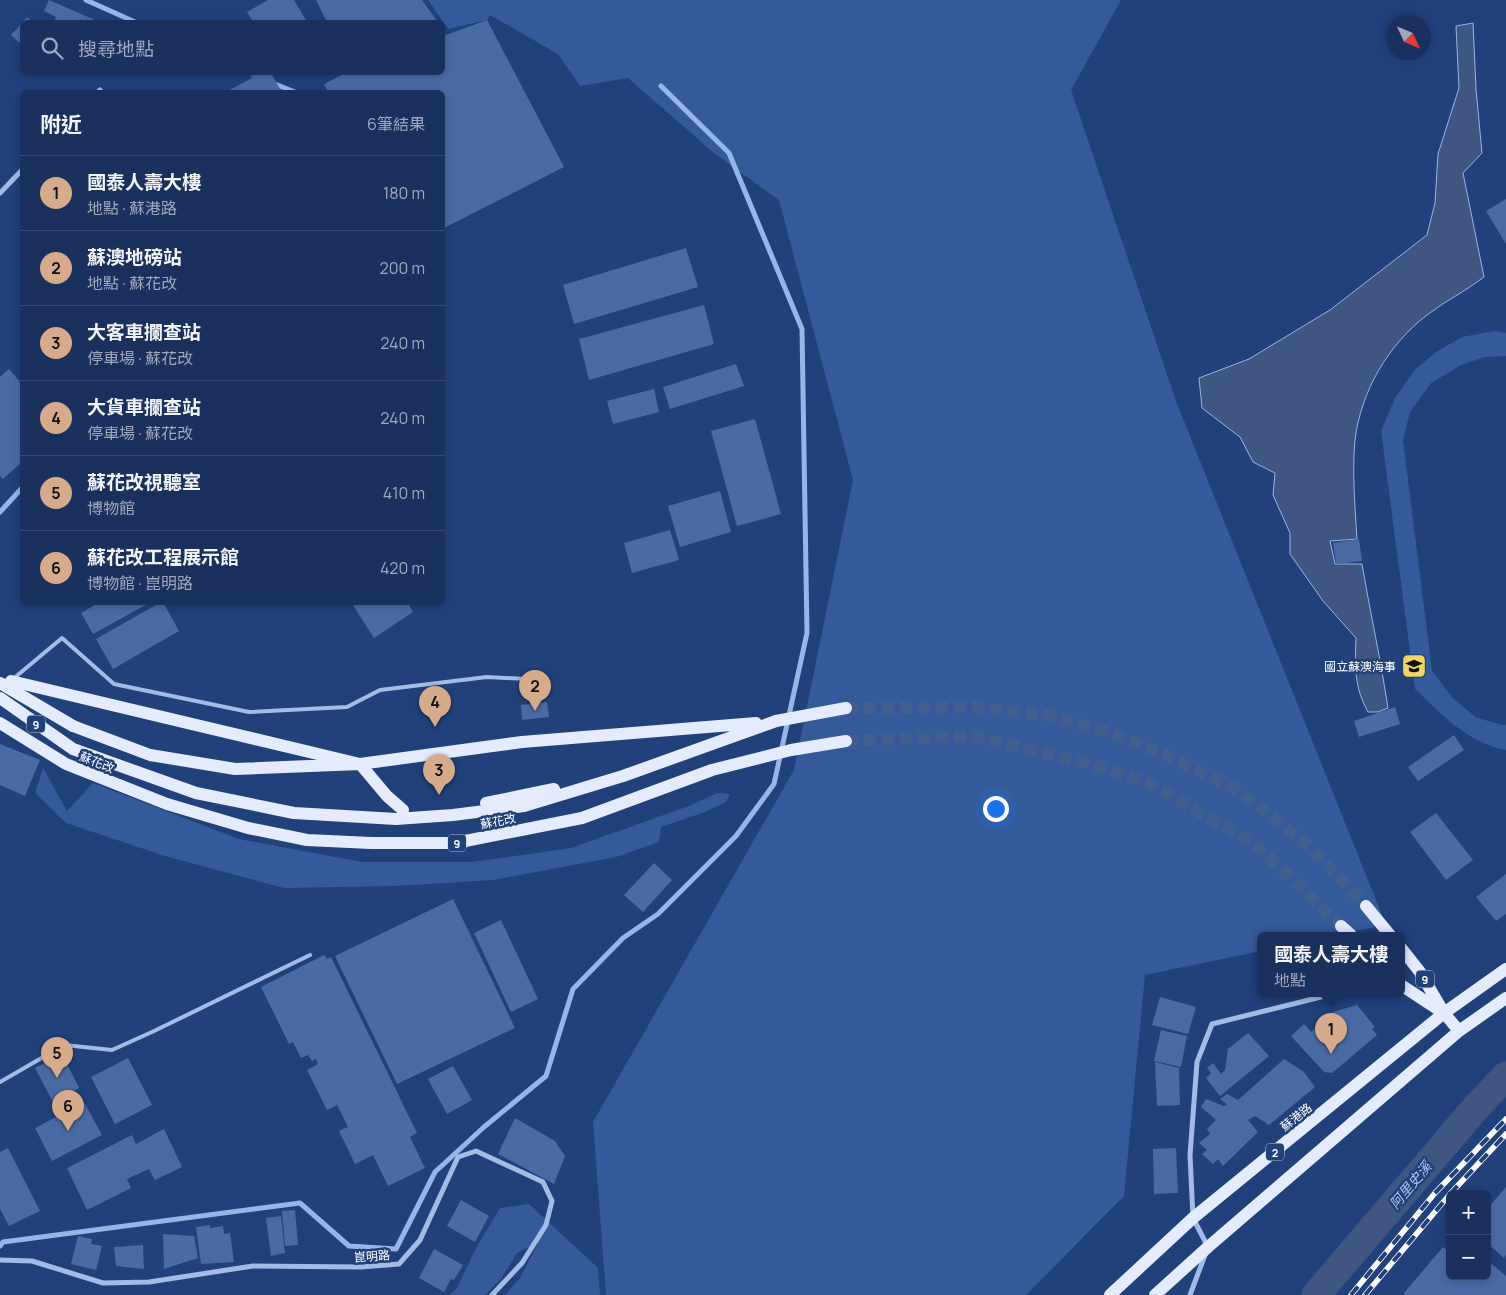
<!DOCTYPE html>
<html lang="zh-TW">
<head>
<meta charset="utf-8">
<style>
  :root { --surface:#19315c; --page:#223962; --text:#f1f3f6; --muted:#9fa9bb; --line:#374c72; --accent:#d6ab8b }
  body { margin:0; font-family:Manrope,"Noto Sans TC",sans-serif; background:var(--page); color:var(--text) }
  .controls { position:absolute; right:15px; bottom:15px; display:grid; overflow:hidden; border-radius:8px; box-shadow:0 2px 8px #0003 }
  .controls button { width:45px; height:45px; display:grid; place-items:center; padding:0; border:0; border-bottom:1px solid var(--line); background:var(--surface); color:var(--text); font:25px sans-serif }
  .compass { position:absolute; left:1386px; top:15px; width:45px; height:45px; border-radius:50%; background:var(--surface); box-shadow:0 2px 8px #0003; rotate:134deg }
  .you { position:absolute; left:995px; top:808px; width:18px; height:18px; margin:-12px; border:4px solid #fff; border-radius:50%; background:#1a73e8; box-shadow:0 0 0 8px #1a73e833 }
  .badge { display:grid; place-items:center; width:32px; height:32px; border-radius:50%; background:var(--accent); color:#111; font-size:16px; font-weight:700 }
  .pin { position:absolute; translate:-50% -41px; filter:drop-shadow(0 1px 2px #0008) }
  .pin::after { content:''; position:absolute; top:26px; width:18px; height:15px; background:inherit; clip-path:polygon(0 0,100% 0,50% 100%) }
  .popup { position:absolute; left:1257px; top:932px; width:148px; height:65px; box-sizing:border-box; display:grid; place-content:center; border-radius:8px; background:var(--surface); filter:drop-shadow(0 1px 4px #0005); font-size:16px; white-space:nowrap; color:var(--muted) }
  .popup b { font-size:19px; color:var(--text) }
  .popup::after { content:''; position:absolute; left:50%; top:100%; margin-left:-10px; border:10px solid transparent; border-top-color:var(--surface) }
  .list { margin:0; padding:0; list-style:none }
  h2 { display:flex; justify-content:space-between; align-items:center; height:65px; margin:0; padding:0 20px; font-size:21px }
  h2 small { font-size:16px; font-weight:400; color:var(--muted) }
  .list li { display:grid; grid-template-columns:32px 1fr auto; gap:15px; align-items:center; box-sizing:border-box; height:75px; padding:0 20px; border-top:1px solid var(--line) }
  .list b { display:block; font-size:19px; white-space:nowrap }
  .list p { margin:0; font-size:16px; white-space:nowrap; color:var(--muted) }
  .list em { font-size:16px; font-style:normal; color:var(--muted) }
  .icon { flex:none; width:28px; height:28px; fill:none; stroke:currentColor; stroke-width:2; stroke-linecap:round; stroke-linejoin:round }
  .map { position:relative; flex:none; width:1506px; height:1295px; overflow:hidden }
  .search { position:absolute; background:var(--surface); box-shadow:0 2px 8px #0003; left:20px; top:20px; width:425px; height:55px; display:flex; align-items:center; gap:12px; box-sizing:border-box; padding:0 18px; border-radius:8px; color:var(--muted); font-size:19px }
  .panel { position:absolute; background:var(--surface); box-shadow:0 2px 8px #0003; left:20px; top:90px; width:425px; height:515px; border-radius:8px }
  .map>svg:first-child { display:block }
</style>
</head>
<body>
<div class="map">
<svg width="1506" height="1295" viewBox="0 0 1506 1295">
  <rect width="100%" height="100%" fill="#21417b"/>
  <path fill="#345a99" d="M428,0h693l-50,90 105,311 210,524 -50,10h-75v16l-116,24 -21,221 -98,99h-420l-13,-173 201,-352 59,-290 -74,-280 -64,-46 -87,-76 -48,8 -22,-32 -68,-39 -3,5 -39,9z
    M1495,331l11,2v23l-21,1 -24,8 -30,18 -21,29 -7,28 29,231 21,27 22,19 27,8h4v25c-38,-7 -65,-36 -91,-61l-34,-258 14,-33 19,-27 22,-19 26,-15z
    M43,768l24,43 26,-28 146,56 123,23h110l99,-14 118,-42 28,-13 13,1 -4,8 -21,10 -44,15 -2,15 -43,15 -123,23 -98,6 -111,2 -119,-32 -99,-33 -31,-30z
    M529,1204l69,64 2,27h-95l15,-17 18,-35 -21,10 -16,26 -16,16h-36l8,-7 18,-38 25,-42z"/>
  <path fill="#3e5680" stroke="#96b6e7" d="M1473,23l3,66 6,64 -19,20 21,104c-18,14 -39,24 -57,38 -39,30 -66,76 -72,125 -3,33 0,66 2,99l-27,2 5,23h27c8,48 19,96 26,144l-10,4h-10c-14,-25 -13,-46 -12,-74l-33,-37 -33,-47v-21l-17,-38 2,-22 -22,-11 -13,-25 -38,-29 -3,-30 50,-19 81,-49 97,-75 8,-32 3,-49 21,-66 -3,-62z"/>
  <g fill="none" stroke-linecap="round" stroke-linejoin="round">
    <path stroke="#96b6e7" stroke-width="5" d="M86,0l49,22
      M272,83l23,9
      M0,512l22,-24
      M0,1246l3,-4 297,-39 49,43 47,3 39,-77 49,-45 62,-51 27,-87 50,-51 35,-24 78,-78 38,-52 33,-151 -5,-304 -73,-176 -68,-67"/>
    <path stroke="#3e5680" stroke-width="29" d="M1316,1295l163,-191 27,-28"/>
  </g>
  <path fill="#496ba4" d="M49,0l46,20 -1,2h-40l2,-5 -12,-6z
    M268,0h26l13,22h-54l-6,-10z
    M316,0h106l16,22h-111z
    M27,17l7,5h-12v23l-11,-10z
    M487,20l77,147 -122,62v-137h-114l-4,-8 20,-10 -1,-2h99v-42l4,5z
    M249,72h27l-4,3 10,17h-56l26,-14z
    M1506,199v45l-20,-33z
    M686,248l12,39 -124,37 -11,-39z
    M704,305l10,39 -125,36 -10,-41z
    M736,364l8,22 -74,23 -7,-22z
    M9,369l13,15v78l-19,17 -3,-3v-99z
    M654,389l5,23 -46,12 -6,-23z
    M755,419l26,95 -44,12 -26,-95z
    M720,491l11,41 -51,15 -12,-41z
    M670,530l9,30 -47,13 -8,-30z
    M1359,539l3,22 -26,3 -3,-21z
    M100,602h51l-58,32 -12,-21z
    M161,602h2l16,29 -66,38 -17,-30z
    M351,602h56l6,10 -39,26z
    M547,702l2,15 -27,3 -1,-15z
    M1395,707l5,17 -41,13 -5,-16z
    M1454,735l10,15 -46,31 -10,-14z
    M0,744l40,16 -15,36 -25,-11z
    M1436,813l37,47 -27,20 -36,-48z
    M654,863l18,17 -29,32 -19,-17z
    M1506,874v40l-10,7 -20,-24z
    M453,899l62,129 -118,56 -62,-128z
    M501,920l37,79 -27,13 -37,-79z
    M324,955l3,4 4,-2 86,176 -7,4 15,31 -37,18 -15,-31 -18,9 -16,-33 9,-4 -11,-22 -10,5 -20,-40 11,-6 -2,-5 -4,2 -4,-6 -7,3 -8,-16 -4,2 -28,-57z
    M1160,997l36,10 -8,27 -36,-9z
    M1357,1005l18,22 -3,2 5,6 -45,38 -8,-1 -33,-36 13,-12 7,8 22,-20z
    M1161,1030l26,6 -6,31 -27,-6z
    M1248,1033l21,23 -49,40 -14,-18 5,-5 -4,-5 6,-5 8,11 4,-4 3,-21z
    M62,1054l17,34 -26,14 -18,-34z
    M128,1058l24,47 -37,19 -24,-47z
    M1284,1059l20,13 11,15 -46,38 -14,-9 -7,4 10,12 -35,34 -5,-7 -5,5 -11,-10 5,-4 -8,-7 11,-9 -3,-5 9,-9 -15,-13 5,-8 18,7 3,-2 -7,-5 7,-5 11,6z
    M1155,1062l24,6 1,37 -23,1z
    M453,1066l19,34 -25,14 -19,-35z
    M84,1102l18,33 -50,26 -17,-33z
    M515,1118l40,23 10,15 -11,28 -56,-30z
    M164,1129l18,38 -27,13 -6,-11 -22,10 4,9 -44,22 -20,-42 65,-33 4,9z
    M8,1148l32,63 -31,15 -9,-17v-57z
    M1176,1148l2,45 -24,1 -1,-45z
    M1506,1187v68l-2,3 -17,-15v-34z
    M461,1200l28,16 -14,26 -28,-16z
    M295,1210l3,35 -13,1 -3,-35z
    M281,1216l4,37 -14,3 -5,-38z
    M210,1225v3l13,-2 1,8 6,-1 4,29 -33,2 -5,-37z
    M163,1234l31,2 4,22 -34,11z
    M78,1236l14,3 -1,5 11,2 -6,24 -25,-6z
    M143,1245l1,24 -28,-3 -2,-19z
    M1443,1247l7,5v24h37v-16l19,16v19h-100l-2,-2z
    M434,1249l29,16 -9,15 -3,-1 -7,13 -25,-14z"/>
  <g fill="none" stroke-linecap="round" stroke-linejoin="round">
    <path stroke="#425e8f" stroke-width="12" stroke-dasharray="12 6" stroke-linecap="butt" d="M846,708l133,-1 71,9 61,17 51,20 75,37 69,53 60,63
      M846,741l128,-5 128,31 46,16 107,61 86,82"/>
    <path stroke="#a3bce6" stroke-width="4" d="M13,679l49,-41 52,46 135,28 98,-5 33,-17 107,-13 40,2 20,13
      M0,1082l64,-37 48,5 40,-18 158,-77"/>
    <path stroke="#a3bce6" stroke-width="5" d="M98,92l2,-2
      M0,193l22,-23
      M1208,1247l-15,-29 -3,-63 7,-93 15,-38 121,-30
      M0,1260l32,1 71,22 46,-1 104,-16 108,1 38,-3 21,-24 38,-83 18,-6 67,31 9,19 -6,24 -24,38 -30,32
      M1190,1295l15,-40"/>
    <path stroke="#e4ebfd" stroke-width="12" d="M11,681l349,83 27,32 16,14
      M0,698l73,51 123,44 98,20 102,6 57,-4 71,-9 99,-30 153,-55 70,-13
      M0,723l66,41 101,40 81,24 59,12 64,3h84l127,-25 130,-48 79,-20 55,-9
      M73,726l77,29 85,14 125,-5 162,-22 234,-19
      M486,803l68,-14
      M1366,906l24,29
      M1341,926l10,9
      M1401,948l19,24 24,41 15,18
      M1401,985l41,27
      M1110,1295l83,-77 251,-205 62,-44
      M1155,1295l53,-48 251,-216 47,-33"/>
    <defs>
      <path id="rail" d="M1450,1194l56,-60
        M1351,1295l84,-102 71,-74
        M1365,1295l85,-101"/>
    </defs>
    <use href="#rail" stroke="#fff" stroke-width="5.5"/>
    <use href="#rail" stroke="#21417b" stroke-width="4" stroke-dasharray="11" stroke-linecap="butt"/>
    <path stroke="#e4ebfd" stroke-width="12" d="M0,683l73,43"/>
  </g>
  <defs>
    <symbol id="school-square" viewBox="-11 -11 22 22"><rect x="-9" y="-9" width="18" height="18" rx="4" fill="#f2d464" stroke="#21417b"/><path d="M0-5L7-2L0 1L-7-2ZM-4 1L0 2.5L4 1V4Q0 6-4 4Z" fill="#111"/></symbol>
  </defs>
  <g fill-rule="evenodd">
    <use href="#school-square" x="1400" y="652" width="28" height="28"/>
  </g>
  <g text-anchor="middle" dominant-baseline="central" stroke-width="5" stroke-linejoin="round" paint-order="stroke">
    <g fill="#21417b" stroke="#bcc6d7" stroke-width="1">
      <rect x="27" y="715.5" width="18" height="17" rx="4"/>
      <rect x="448" y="834.5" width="18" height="17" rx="4"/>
      <rect x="1416" y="970.5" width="18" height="17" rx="4"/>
      <rect x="1266" y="1143.5" width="18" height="17" rx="4"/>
    </g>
    <g font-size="11" font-weight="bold" fill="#fff">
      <text x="36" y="724">9</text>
      <text x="457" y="843">9</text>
      <text x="1425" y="979">9</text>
      <text x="1275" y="1152">2</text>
    </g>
    <g font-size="12" fill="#fff" stroke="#21417b" text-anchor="end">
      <text x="1396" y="666">國立蘇澳海事</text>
    </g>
    <g font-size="12" fill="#fff" stroke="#21417b">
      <text transform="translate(97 762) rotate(22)">蘇花改</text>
      <text transform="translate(498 821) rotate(-11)">蘇花改</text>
      <text transform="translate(1296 1117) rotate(-39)">蘇港路</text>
      <text transform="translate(372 1256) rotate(-4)">崑明路</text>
    </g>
    <g font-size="14" font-style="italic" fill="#aec6ee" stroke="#21417b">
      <text transform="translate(1410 1185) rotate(-50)">阿里史溪</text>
    </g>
  </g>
</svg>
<div class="controls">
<button>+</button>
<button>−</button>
</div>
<svg class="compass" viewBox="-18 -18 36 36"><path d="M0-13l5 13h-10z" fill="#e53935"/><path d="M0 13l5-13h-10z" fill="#9fa9bb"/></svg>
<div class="you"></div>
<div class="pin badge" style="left:1331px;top:1054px">1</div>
<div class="popup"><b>國泰人壽大樓</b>地點</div>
<div class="pin badge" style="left:535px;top:711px">2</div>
<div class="pin badge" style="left:439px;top:795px">3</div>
<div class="pin badge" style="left:435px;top:727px">4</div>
<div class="pin badge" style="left:57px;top:1078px">5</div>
<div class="pin badge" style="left:68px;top:1131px">6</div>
<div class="search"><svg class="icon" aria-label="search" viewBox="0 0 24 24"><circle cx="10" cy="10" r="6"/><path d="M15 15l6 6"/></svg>搜尋地點</div>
<section class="panel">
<h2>附近<small>6筆結果</small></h2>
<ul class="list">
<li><span class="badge">1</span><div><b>國泰人壽大樓</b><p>地點 · 蘇港路</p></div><em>180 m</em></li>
<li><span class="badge">2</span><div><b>蘇澳地磅站</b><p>地點 · 蘇花改</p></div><em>200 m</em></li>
<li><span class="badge">3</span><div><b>大客車攔查站</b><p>停車場 · 蘇花改</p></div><em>240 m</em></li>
<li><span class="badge">4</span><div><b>大貨車攔查站</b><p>停車場 · 蘇花改</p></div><em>240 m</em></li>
<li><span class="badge">5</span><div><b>蘇花改視聽室</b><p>博物館</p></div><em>410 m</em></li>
<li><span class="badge">6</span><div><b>蘇花改工程展示館</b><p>博物館 · 崑明路</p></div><em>420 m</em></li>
</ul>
</section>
</div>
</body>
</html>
